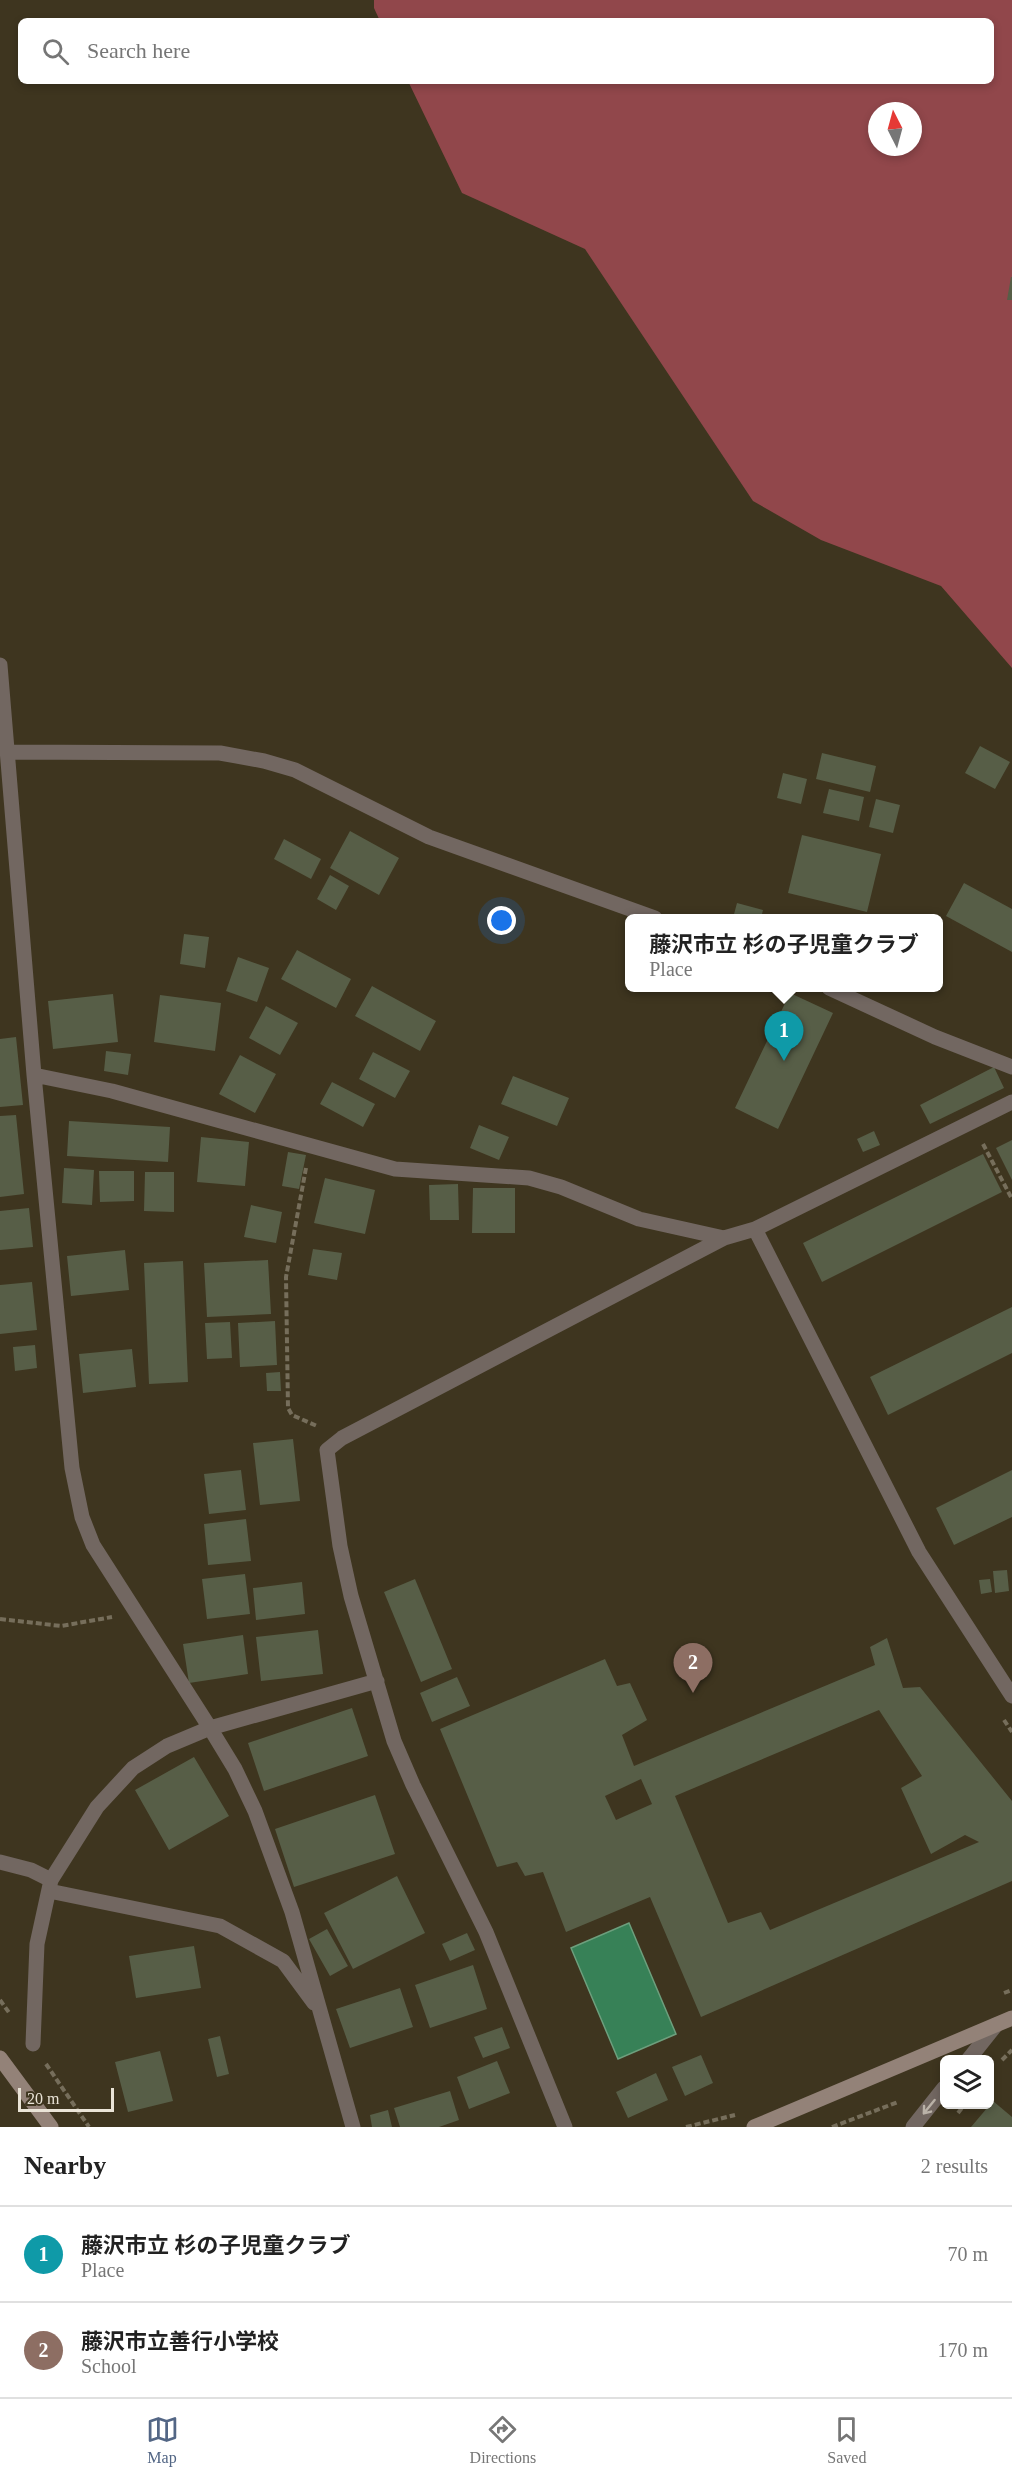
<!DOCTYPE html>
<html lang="en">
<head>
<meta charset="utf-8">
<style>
  :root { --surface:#fff; --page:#f6f6f6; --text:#222; --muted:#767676; --line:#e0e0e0; --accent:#536685 }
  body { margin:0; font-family:"Times New Roman","Noto Sans JP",serif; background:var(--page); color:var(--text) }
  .controls { position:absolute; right:18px; bottom:18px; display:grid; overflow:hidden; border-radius:9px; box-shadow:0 3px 9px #0003 }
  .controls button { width:54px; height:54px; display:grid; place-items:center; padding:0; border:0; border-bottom:2px solid var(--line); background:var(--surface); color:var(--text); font:30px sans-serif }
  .compass { position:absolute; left:868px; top:102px; width:54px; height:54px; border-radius:50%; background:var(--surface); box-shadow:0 3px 9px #0003; rotate:354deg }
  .scale { position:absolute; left:18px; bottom:15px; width:96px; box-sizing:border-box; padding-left:6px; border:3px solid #eae4d7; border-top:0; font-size:16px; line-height:21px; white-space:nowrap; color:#eae4d7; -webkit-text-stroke:4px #3e351f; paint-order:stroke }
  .you { position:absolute; left:502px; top:921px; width:21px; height:21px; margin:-15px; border:4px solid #fff; border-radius:50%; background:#1a73e8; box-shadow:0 0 0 9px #1a73e833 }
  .badge { display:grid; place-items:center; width:39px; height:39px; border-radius:50%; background:var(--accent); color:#fff; font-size:20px; font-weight:700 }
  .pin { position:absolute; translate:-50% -50px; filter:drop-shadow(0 2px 3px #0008) }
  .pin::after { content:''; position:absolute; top:32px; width:21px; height:18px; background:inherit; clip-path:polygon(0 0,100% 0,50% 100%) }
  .popup { position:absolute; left:625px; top:914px; width:318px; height:78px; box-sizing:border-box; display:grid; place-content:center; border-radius:9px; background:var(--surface); filter:drop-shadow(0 2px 4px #0005); font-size:20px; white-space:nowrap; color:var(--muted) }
  .popup b { font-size:22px; color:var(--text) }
  .popup::after { content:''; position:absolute; left:50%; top:100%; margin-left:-12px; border:12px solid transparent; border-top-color:var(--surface) }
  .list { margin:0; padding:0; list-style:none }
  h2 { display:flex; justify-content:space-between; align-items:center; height:78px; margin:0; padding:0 24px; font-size:26px }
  h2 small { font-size:20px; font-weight:400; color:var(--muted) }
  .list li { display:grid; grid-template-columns:39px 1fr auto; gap:18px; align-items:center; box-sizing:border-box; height:96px; padding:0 24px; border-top:2px solid var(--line) }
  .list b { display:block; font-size:22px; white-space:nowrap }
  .list p { margin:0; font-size:20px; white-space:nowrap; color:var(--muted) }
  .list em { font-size:20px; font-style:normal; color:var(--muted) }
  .icon { flex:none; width:33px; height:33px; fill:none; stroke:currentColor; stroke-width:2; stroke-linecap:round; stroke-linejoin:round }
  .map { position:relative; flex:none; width:1012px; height:2127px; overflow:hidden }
  .search { position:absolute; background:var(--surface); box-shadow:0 3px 9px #0003; left:18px; right:18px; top:18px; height:66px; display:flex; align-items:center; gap:15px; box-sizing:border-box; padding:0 21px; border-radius:9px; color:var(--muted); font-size:22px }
  .sheet { height:270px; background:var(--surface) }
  nav { display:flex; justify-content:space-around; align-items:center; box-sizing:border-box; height:84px; border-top:2px solid var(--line); background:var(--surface); font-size:16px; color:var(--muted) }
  nav a { display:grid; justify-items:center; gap:3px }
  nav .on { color:var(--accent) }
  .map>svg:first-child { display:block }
</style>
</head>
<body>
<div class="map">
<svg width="1012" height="2127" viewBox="0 0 1012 2127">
  <rect width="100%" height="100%" fill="#3e351f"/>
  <path fill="#91474b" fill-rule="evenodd" d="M374,0h638v668l-71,-82 -120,-46 -68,-39 -168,-252 -123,-56 -54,-112h583v-60h-611l-6,-13zM877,111h36v36h-36z"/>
  <path fill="#378157" stroke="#6d9f7d" stroke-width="1.5" d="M629,1923l47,111 -58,25 -47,-111z"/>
  <path fill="#575e47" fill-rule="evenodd" d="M1011,277h1v23h-5z
    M980,746l30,16 -15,27 -30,-16z
    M822,753l54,13 -6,26 -54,-13z
    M783,773l24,6 -6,25 -24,-6z
    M829,789l35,8 -5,24 -36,-8z
    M876,799l24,6 -7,28 -24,-6z
    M350,831l49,27 -20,37 -49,-27z
    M802,835l79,19 -14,58 -79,-19z
    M284,839l37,20 -10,20 -37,-20z
    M330,875l19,11 -13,24 -19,-11z
    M964,883l48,26v43l-66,-36z
    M737,903l26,7 -2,8h-28z
    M184,934l25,3 -4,31 -25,-4z
    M297,950l54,29 -15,29 -55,-29z
    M238,957l31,11 -12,34 -31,-11z
    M372,986l64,35 -16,30 -65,-35z
    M790,993l43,20 -55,116 -43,-21z
    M113,994l5,48 -65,7 -5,-48z
    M160,995l61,8 -6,48 -61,-9z
    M266,1006l32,17 -18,32 -31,-17z
    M16,1037l7,68 -23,2v-68z
    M106,1051l25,3 -3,21 -24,-4z
    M373,1052l37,19 -15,27 -36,-19z
    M240,1055l36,19 -21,39 -36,-19z
    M994,1067l10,21 -74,36 -10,-19z
    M513,1076l56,22 -12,28 -56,-22z
    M332,1082l43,22 -12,23 -43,-23z
    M16,1115l8,79 -24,3v-81z
    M69,1121l101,6 -2,35 -101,-6z
    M479,1125l30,12 -10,23 -29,-12z
    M874,1131l6,14 -17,7 -6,-13z
    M201,1137l48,5 -4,44 -48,-4z
    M1012,1140v40l-16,-32z
    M288,1152l18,3 -7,34 -17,-3z
    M983,1154l19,38 -180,90 -19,-39z
    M64,1168l30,2 -2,35 -30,-2z
    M99,1171h35v30l-34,1z
    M145,1172h29v40l-30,-1z
    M325,1178l50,12 -10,44 -51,-11z
    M458,1184l1,36h-29l-1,-35z
    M473,1188h42v45h-43z
    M251,1205l31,7 -6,31 -32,-6z
    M29,1208l4,39 -33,3v-39z
    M313,1249l29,4 -5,27 -29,-5z
    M125,1250l4,40 -58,6 -4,-40z
    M268,1260l3,54 -64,3 -3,-54z
    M183,1261l5,121 -39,2 -5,-121z
    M32,1282l5,48 -37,4v-49z
    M1012,1307v46l-124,62 -18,-38z
    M275,1321l2,44 -37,2 -2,-44z
    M230,1322l2,36 -25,1 -2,-36z
    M35,1345l2,23 -22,3 -2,-24z
    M132,1349l4,38 -53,6 -4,-39z
    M280,1372l1,19h-14l-1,-18z
    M293,1439l7,62 -40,4 -7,-62z
    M241,1470l5,40 -37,4 -5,-40z
    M1012,1470v47l-58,28 -18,-37z
    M246,1519l5,42 -43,4 -4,-41z
    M1007,1570l2,21 -14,2 -2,-22z
    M245,1574l5,40 -43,5 -5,-40z
    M415,1579l37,90 -31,13 -37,-90z
    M990,1579l2,13 -11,2 -2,-14z
    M302,1582l3,32 -49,6 -3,-32z
    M318,1630l5,44 -62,7 -5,-44z
    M243,1635l5,39 -59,9 -6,-39z
    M887,1638l16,50 17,-1 92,114v80l-311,136 -51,-120 -84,35 -23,-60 -18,4 -8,-14 -20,5 -57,-138 165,-70 12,27 13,-3 17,37 -25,15 12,31 241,-101 -5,-18zM879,1710l43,66 -21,12 30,66 34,-19 14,7 -209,88 -9,-18 -33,11 -53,-127zM641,1779l11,25 -36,16 -11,-24z
    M457,1677l13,29 -38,16 -12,-29z
    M352,1708l16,48 -104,35 -16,-48z
    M194,1757l35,59 -60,34 -34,-60z
    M375,1795l20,59 -101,33 -19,-58z
    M397,1876l28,57 -72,36 -29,-56z
    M327,1929l21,37 -18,10 -21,-37z
    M467,1933l8,17 -25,11 -8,-17z
    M194,1946l7,42 -65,10 -7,-42z
    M473,1965l14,44 -57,19 -15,-43z
    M400,1988l13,39 -63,21 -14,-39z
    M502,2027l8,21 -27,10 -9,-21z
    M220,2036l9,38 -12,3 -9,-38z
    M160,2051l13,50 -45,11 -13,-50z
    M701,2055l12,28 -28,13 -13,-29z
    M497,2061l13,32 -41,16 -12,-32z
    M656,2073l12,27 -40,18 -12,-26z
    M450,2091l9,29 -20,7h-39l-6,-19z
    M993,2101l19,16v10h-41z
    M388,2110l4,17h-20l-2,-12z"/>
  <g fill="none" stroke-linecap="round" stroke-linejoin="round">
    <path stroke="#766e5b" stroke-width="4" stroke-dasharray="6 3" stroke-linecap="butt" d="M983,1144l29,55
      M306,1168l-20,109 2,131 4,7 25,11
      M0,1619l61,7 51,-9
      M1004,1720l8,12
      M1004,1993l8,-3
      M0,2000l10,14
      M1002,2060l10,-10
      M46,2064l43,63
      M958,2113l7,-9
      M686,2127l49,-12
      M832,2127l66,-25"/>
    <path stroke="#726761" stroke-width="15" d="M0,665l34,410 38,393 10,49 11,28 117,183 25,41 20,42 37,101 61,215
      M8,752l212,1 44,8 31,9 134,67 226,81
      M829,988l106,49 77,30
      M34,1075l78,16 283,78 134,9 32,9 78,32 85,19
      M755,1229l164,323 93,144
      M0,1862l31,8 20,10
      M49,1891l171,35 63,35 31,42
      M33,2044l4,-100 14,-64 46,-73 36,-39 34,-22 43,-18 167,-47
      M968,2060l28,-35
      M565,2127l-79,-195 -73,-147 -19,-44 -43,-145 -11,-50 -13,-96 15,-12 382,-200 31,-9 257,-127
      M913,2127l31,-39"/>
    <path stroke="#938278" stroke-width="15" d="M0,2058l51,69
      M754,2127l258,-109"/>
  </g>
  <defs><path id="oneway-shaft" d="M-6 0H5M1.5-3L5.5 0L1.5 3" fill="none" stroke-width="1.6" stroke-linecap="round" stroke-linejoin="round" transform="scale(1.5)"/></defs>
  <use stroke="#bab2a8" href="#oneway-shaft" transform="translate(929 2107) rotate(129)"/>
</svg>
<div class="controls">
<button><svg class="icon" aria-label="layers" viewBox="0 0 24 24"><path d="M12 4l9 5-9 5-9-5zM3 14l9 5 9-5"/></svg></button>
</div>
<svg class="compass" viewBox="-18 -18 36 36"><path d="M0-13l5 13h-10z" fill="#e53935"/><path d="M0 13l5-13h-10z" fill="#767676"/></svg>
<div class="scale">20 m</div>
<div class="you"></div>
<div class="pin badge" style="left:784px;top:1061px;background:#0f9aa8">1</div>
<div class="popup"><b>藤沢市立 杉の子児童クラブ</b>Place</div>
<div class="pin badge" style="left:693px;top:1693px;background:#8d6e63">2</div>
<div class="search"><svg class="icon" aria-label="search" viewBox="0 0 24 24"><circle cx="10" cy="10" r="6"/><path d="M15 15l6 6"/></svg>Search here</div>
</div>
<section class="sheet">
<h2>Nearby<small>2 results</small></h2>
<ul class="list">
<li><span class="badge" style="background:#0f9aa8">1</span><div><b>藤沢市立 杉の子児童クラブ</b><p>Place</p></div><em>70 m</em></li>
<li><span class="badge" style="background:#8d6e63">2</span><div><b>藤沢市立善行小学校</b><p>School</p></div><em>170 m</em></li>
</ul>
</section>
<nav>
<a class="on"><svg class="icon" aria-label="map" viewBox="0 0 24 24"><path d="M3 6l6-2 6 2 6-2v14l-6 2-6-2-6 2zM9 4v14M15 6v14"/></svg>Map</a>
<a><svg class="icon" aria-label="directions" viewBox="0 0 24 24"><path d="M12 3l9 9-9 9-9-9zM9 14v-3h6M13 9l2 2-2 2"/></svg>Directions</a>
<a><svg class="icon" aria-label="saved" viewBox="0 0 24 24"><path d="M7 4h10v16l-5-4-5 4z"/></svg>Saved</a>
</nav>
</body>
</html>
